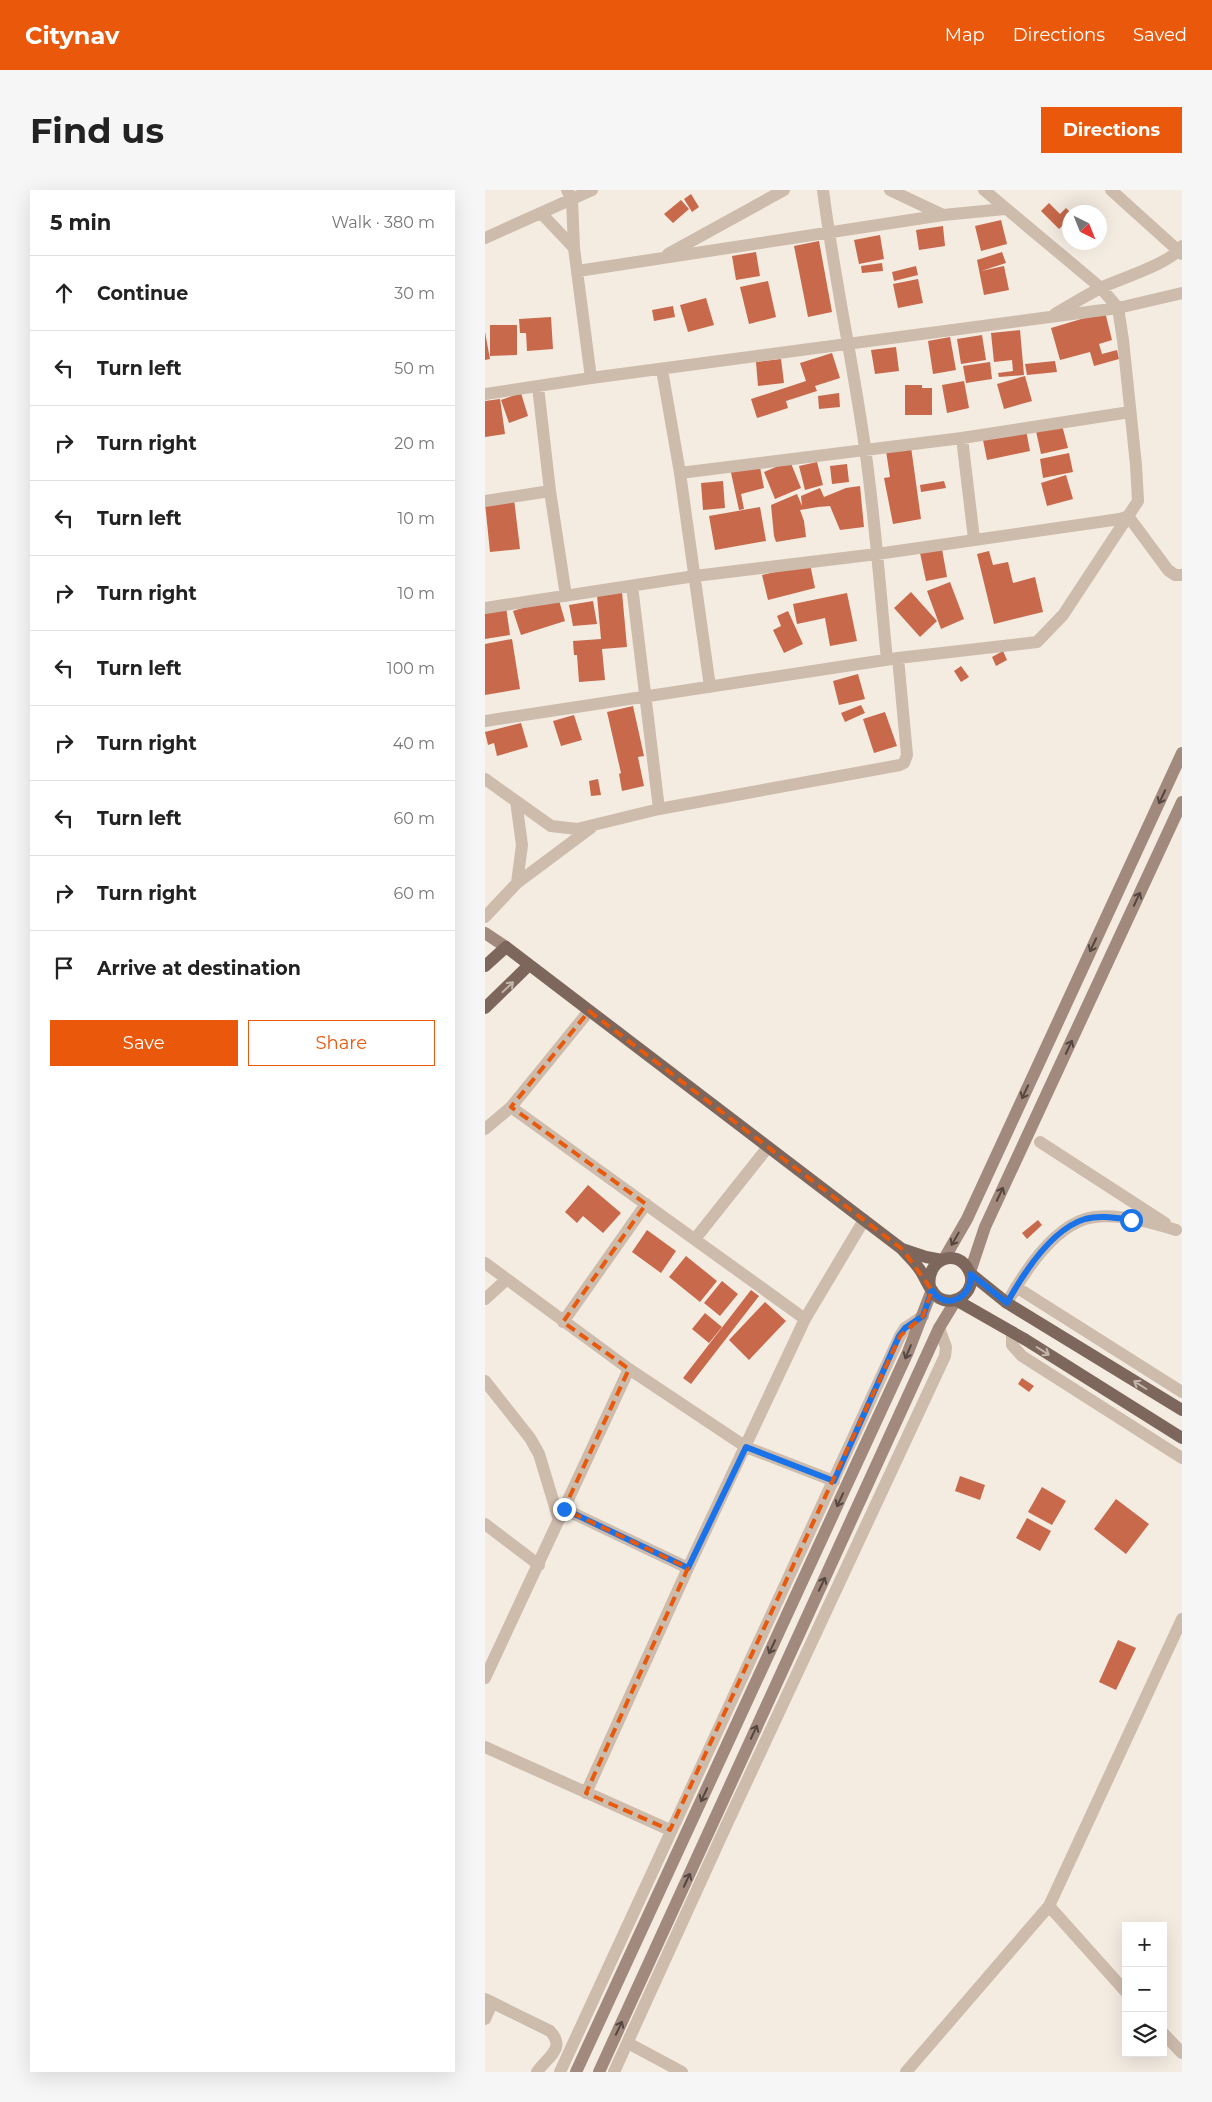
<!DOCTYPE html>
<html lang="en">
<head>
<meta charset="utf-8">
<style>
  :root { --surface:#fff; --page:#f6f6f6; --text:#222; --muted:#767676; --line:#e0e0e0; --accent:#ea580c }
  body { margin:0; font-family:Montserrat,sans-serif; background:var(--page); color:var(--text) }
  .controls { position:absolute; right:15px; bottom:15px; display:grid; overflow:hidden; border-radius:0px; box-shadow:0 5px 20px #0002 }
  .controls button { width:45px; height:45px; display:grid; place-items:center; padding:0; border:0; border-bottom:1px solid var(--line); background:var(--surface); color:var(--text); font:25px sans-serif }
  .compass { position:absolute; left:577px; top:15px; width:45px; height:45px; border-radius:50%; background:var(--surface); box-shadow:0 5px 20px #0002; rotate:137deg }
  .stop { position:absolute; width:15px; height:15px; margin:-11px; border:4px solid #1a73e8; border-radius:50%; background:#fff }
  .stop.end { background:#1a73e8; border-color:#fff; box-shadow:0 1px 5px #0008 }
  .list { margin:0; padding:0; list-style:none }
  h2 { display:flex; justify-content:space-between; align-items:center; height:65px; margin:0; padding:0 20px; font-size:21px }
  h2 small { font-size:16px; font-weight:400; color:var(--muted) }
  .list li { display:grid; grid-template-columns:32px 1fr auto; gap:15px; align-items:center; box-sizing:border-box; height:75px; padding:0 20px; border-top:1px solid var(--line) }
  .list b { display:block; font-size:19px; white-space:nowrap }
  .list em { font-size:16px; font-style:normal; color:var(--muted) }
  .actions { display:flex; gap:10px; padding:15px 20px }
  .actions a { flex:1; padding:11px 0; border:1px solid var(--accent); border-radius:0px; text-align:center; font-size:18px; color:var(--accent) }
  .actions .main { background:var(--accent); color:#fff }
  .icon { flex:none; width:28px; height:28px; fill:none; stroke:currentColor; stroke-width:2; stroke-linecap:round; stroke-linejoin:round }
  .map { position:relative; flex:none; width:697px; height:1882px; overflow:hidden; border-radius:0px }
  header { display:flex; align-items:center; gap:30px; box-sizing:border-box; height:70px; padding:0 25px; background:var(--accent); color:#fff }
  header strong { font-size:24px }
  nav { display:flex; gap:28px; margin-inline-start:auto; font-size:18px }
  .intro { display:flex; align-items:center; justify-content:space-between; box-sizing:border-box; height:120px; padding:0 30px }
  h1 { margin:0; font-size:35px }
  .button { padding:12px 22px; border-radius:0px; background:var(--accent); color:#fff; font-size:18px; font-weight:700 }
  main { display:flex; gap:30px; padding:0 30px }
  aside { flex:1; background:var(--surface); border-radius:0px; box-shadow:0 5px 20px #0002 }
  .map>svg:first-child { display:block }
</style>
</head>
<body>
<header>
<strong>Citynav</strong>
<nav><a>Map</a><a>Directions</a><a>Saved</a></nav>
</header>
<div class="intro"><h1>Find us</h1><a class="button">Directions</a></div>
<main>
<aside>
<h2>5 min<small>Walk · 380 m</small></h2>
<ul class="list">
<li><svg class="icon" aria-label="ahead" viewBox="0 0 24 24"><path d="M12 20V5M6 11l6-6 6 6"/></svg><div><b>Continue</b></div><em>30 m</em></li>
<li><svg class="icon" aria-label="left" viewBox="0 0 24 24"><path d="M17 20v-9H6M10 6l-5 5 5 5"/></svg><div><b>Turn left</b></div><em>50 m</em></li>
<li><svg class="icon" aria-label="right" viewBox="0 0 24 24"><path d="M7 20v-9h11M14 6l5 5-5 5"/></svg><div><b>Turn right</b></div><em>20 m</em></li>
<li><svg class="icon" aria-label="left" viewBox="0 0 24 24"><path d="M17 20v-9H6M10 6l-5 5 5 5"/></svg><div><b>Turn left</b></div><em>10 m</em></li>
<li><svg class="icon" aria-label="right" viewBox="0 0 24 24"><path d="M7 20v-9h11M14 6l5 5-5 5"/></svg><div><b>Turn right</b></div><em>10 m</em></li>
<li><svg class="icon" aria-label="left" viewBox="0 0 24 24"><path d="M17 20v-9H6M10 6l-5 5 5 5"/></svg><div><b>Turn left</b></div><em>100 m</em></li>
<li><svg class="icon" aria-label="right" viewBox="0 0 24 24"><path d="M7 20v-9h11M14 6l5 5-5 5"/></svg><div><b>Turn right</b></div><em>40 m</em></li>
<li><svg class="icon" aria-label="left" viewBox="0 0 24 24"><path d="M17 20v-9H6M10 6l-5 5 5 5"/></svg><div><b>Turn left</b></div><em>60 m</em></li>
<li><svg class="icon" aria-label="right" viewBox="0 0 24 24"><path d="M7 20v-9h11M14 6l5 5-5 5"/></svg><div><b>Turn right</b></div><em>60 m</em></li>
<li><svg class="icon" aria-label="arrive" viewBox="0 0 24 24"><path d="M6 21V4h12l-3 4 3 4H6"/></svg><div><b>Arrive at destination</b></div></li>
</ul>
<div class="actions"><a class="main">Save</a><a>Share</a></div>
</aside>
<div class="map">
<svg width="697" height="1882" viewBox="0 0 697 1882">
  <rect width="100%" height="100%" fill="#f4ebe1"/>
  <path fill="#c8694b" d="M206,4l8,13 -7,5 -8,-13z
    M196,10l8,9 -16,14 -9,-9z
    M564,13l11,11 6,-6 3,3v8l-10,10 -18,-18z
    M516,30l6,24 -26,7 -6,-25z
    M458,36l2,20 -26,4 -3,-20z
    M395,45l4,24 -25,5 -5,-24z
    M334,51l13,71 -24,5 -14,-71z
    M271,62l4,24 -24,4 -4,-24z
    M517,62l4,11 -25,8 23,-5 5,24 -25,5 -7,-35z
    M397,73l1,8 -21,2 -1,-7z
    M431,76l2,9 -24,6 -2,-9z
    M433,89l5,24 -25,5 -5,-24z
    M283,91l8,36 -27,7 -9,-37z
    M221,108l8,27 -26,7 -8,-27z
    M188,116l2,11 -21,4 -2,-11z
    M620,122l7,28 -13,4 3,10 15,-4 2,9 -25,7 -4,-14 -30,8 -9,-32z
    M66,127l2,32 -26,2 -1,-18h-6l-1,-14z
    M5,135h27v30l-27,1z
    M535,140l4,45 -25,2 -1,-4 15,-2 -1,-11 -18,2 -3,-29z
    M0,142l5,27 -5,1z
    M497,145l4,25 -25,4 -4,-25z
    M465,147l6,33 -23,4 -5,-33z
    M411,157l3,24 -24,3 -4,-24z
    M347,163l8,25 -25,8 2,5 -31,10 2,7 -31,10 -6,-19 55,-18 -6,-18z
    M296,169l3,24 -26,3 -2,-24z
    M570,171l2,11 -30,3 -2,-11z
    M505,172l2,17 -26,4 -3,-17z
    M540,186l7,25 -28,8 -7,-25z
    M479,191l5,27 -22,5 -5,-28z
    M420,195h17v3h10v27h-27z
    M36,203l7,23 -19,7 -8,-23z
    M354,203l1,14 -21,2 -1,-13z
    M15,209l5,35 -20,3v-36z
    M577,235l6,23 -27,6 -5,-23z
    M541,240l4,21 -43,9 -4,-20z
    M426,257l10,72 -28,5 -9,-46 6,-1 -4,-26z
    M584,263l4,19 -30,6 -3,-19z
    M305,271l11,27 -26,11 -11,-27z
    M274,272l5,26 -23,6 3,15 -5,1 -9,-42z
    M332,272l6,23 -18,5 -6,-24z
    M362,274l2,18 -17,2 -2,-18z
    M581,285l7,24 -26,7 -6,-23z
    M238,291l2,27 -22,2 -2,-27z
    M459,291l2,7 -25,4 -1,-7z
    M375,296l4,41 -24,3 -10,-24 -12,1 -18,3 4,11 2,16 -30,5 -2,-6 -3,-31 26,-11 5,12 -1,-10 19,-8 4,9 22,-9z
    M29,309l6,50 -30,3 -5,-49z
    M275,317l6,34 -51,9 -6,-34z
    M457,359l5,28 -21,4 -6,-28z
    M504,361l4,14 15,-3 5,21 22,-6 8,35 -49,12 -17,-70z
    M325,374l5,24 -47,12 -6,-25z
    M465,392l14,37 -23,10 -14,-38z
    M137,402l5,55 -25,2 3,31 -26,2 -2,-27h-3l-1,-14 28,-2 -4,-44z
    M426,402l26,29 -17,16 -26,-29z
    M362,403l10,48 -27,5 -5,-28 -28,6 -4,-20z
    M73,407l7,24 -44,14 -8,-24z
    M108,411l4,23 -24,2 -4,-21z
    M21,417l4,28 -25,4v-28z
    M303,421l15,33 -19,9 -11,-23 8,-4 -4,-10z
    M27,449l8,50 -35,6v-51z
    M518,461l4,9 -11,6 -4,-9z
    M476,476l8,11 -8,5 -7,-11z
    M373,484l7,25 -26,6 -6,-24z
    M376,515l4,8 -20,9 -4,-9z
    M148,516l11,50 -6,1 6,29 -22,5 -3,-17 2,-1 -14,-61z
    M400,522l12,34 -23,7 -11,-34z
    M89,525l8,25 -21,6 -8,-25z
    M36,533l7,24 -31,9 -3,-13 -6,2 -3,-13z
    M113,589l3,16 -10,1 -2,-15z
    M103,995l33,28 -18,20 -20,-17 -6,7 -12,-11z
    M553,1030l4,5 -15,14 -5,-6z
    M162,1040l29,21 -15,22 -29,-21z
    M201,1066l31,25 -17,21 -31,-25z
    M237,1091l16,13 -18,22 -16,-13z
    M266,1100l8,6 -68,88 -8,-6z
    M280,1112l21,19 -37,39 -20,-20z
    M220,1123l17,14 -13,16 -17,-14z
    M537,1188l12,8 -5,6 -11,-8z
    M475,1286l25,9 -5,15 -25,-9z
    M557,1297l24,14 -14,24 -24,-13z
    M631,1309l33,25 -23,30 -32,-25z
    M542,1328l24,13 -11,20 -24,-13z
    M633,1450l18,8 -20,42 -17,-8z"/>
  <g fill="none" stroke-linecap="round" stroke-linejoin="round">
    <path stroke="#cdbbac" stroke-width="12" d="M82,0l5,10 2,48 17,130
      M338,0c11,87 30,172 42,258 10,70 15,141 22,212
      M405,0l53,25
      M626,0l71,64
      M56,23l33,35
      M0,48l107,-48
      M183,64l116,-64
      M93,81l365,-56 62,-6
      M570,124c16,-9 31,-19 48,-27 19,-9 69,-24 79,-41
      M177,180l18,103 30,214
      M53,197l12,104 16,105
      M0,204l106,-16 527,-70 64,-15
      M477,248l12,101
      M195,283l282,-35 168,-26
      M0,311l65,-10
      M643,326l40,54 7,5h7
      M147,396l27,223
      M0,418l210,-32 182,-22 243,-35 8,-3
      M0,531l413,-63 139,-16 26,-27 75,-114 -2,-36 -13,-125 -5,-32 -17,-20 -117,-98
      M0,589l66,47 26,3 82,-20 241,-44 4,-2 3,-8 -9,-97
      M31,611l6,44 -5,38
      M0,727l32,-34 75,-56
      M26,917l294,212
      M0,939l26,-22 78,-96
      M555,952l125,81
      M210,1049l73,-92
      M0,1073l144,106 117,78 88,34
      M531,1097l166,105
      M0,1109l21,-19
      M522,1113c16,-29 44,-73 78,-84 25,-8 66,3 91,11
      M78,1132l83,-118
      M527,1142v13l10,11 160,102
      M0,1191l45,57 9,16 20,66
      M79,1319l124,59
      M0,1334l54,41
      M0,1488l144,-309
      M0,1557l185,83
      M101,1603l102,-225 117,-249 59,-99
      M564,1716l77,86
      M0,1809l65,32c17,18 -4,27 -13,41
      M0,1829l7,-16
      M678,1843l19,20
      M143,1853l54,29
      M75,1882l340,-736 5,-8 18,-12
      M129,1882l112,-246 219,-470 1,-9 -7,-19
      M421,1882l143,-166 133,-287"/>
    <path stroke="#a18a7d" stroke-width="12" d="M0,743l21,14
      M459,1069l23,-40 215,-466
      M485,1082l15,-45 197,-425
      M91,1882l332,-720 24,-62
      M114,1882l340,-744 17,-28"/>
    <path stroke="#7d675c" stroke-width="12" d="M0,776l21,-19 396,302
      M0,818l44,-43
      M486,1084l36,29 175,107
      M445,1097c-5,-27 27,-41 39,-16 9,18 -12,37 -30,27 -9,-6 -13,-19 -19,-28 -5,-8 -12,-14 -18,-21l24,8 16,3
      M471,1110l70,40 156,98"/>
  </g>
  <defs><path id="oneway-shaft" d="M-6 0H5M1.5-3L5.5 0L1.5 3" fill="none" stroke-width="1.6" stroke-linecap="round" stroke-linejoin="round" transform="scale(1.25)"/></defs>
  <g stroke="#544640">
    <use href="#oneway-shaft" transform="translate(677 607) rotate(115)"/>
    <use href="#oneway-shaft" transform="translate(652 709) rotate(-65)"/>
    <use href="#oneway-shaft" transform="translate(608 755) rotate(115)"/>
    <use href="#oneway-shaft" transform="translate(584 857) rotate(-65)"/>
    <use href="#oneway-shaft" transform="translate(540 902) rotate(115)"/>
    <use href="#oneway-shaft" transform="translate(515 1004) rotate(-65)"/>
    <use href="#oneway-shaft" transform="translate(470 1049) rotate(120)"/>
    <use href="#oneway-shaft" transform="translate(423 1162) rotate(113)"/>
    <use href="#oneway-shaft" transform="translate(355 1310) rotate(115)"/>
    <use href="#oneway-shaft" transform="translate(337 1394) rotate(-65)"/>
    <use href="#oneway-shaft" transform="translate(287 1457) rotate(115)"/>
    <use href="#oneway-shaft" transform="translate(269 1542) rotate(-65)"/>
    <use href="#oneway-shaft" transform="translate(219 1605) rotate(115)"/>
    <use href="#oneway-shaft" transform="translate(202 1690) rotate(-65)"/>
    <use href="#oneway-shaft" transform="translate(134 1838) rotate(-65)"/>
  </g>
  <g stroke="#c2b5ac">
    <use href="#oneway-shaft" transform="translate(23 797) rotate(-43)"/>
    <use href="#oneway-shaft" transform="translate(558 1161) rotate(32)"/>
    <use href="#oneway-shaft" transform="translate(655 1195) rotate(-148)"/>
  </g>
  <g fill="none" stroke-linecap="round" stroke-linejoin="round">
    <path stroke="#1a73e8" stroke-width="6" d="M79,1319l124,59 58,-121 88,34 65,-145 6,-8 18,-12 9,-26c14,22 41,7 39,-16l36,29c16,-29 45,-74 78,-84 15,-4 31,-1 46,1"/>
  </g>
  <path fill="none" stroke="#e8590c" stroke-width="4" stroke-dasharray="10 6" stroke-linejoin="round" d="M104,821l313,238 30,41 -9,26 -23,20 -230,494 -84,-37 102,-225 -124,-59 65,-140 -66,-47 83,-118 -135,-97z"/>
</svg>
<div class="controls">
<button>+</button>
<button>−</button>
<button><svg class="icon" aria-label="layers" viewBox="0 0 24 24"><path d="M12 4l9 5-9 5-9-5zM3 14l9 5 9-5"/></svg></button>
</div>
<svg class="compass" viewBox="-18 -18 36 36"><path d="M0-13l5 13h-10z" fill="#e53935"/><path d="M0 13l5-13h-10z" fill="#767676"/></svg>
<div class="stop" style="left:646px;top:1030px"></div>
<div class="stop end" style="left:79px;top:1319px"></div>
</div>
</main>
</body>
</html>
